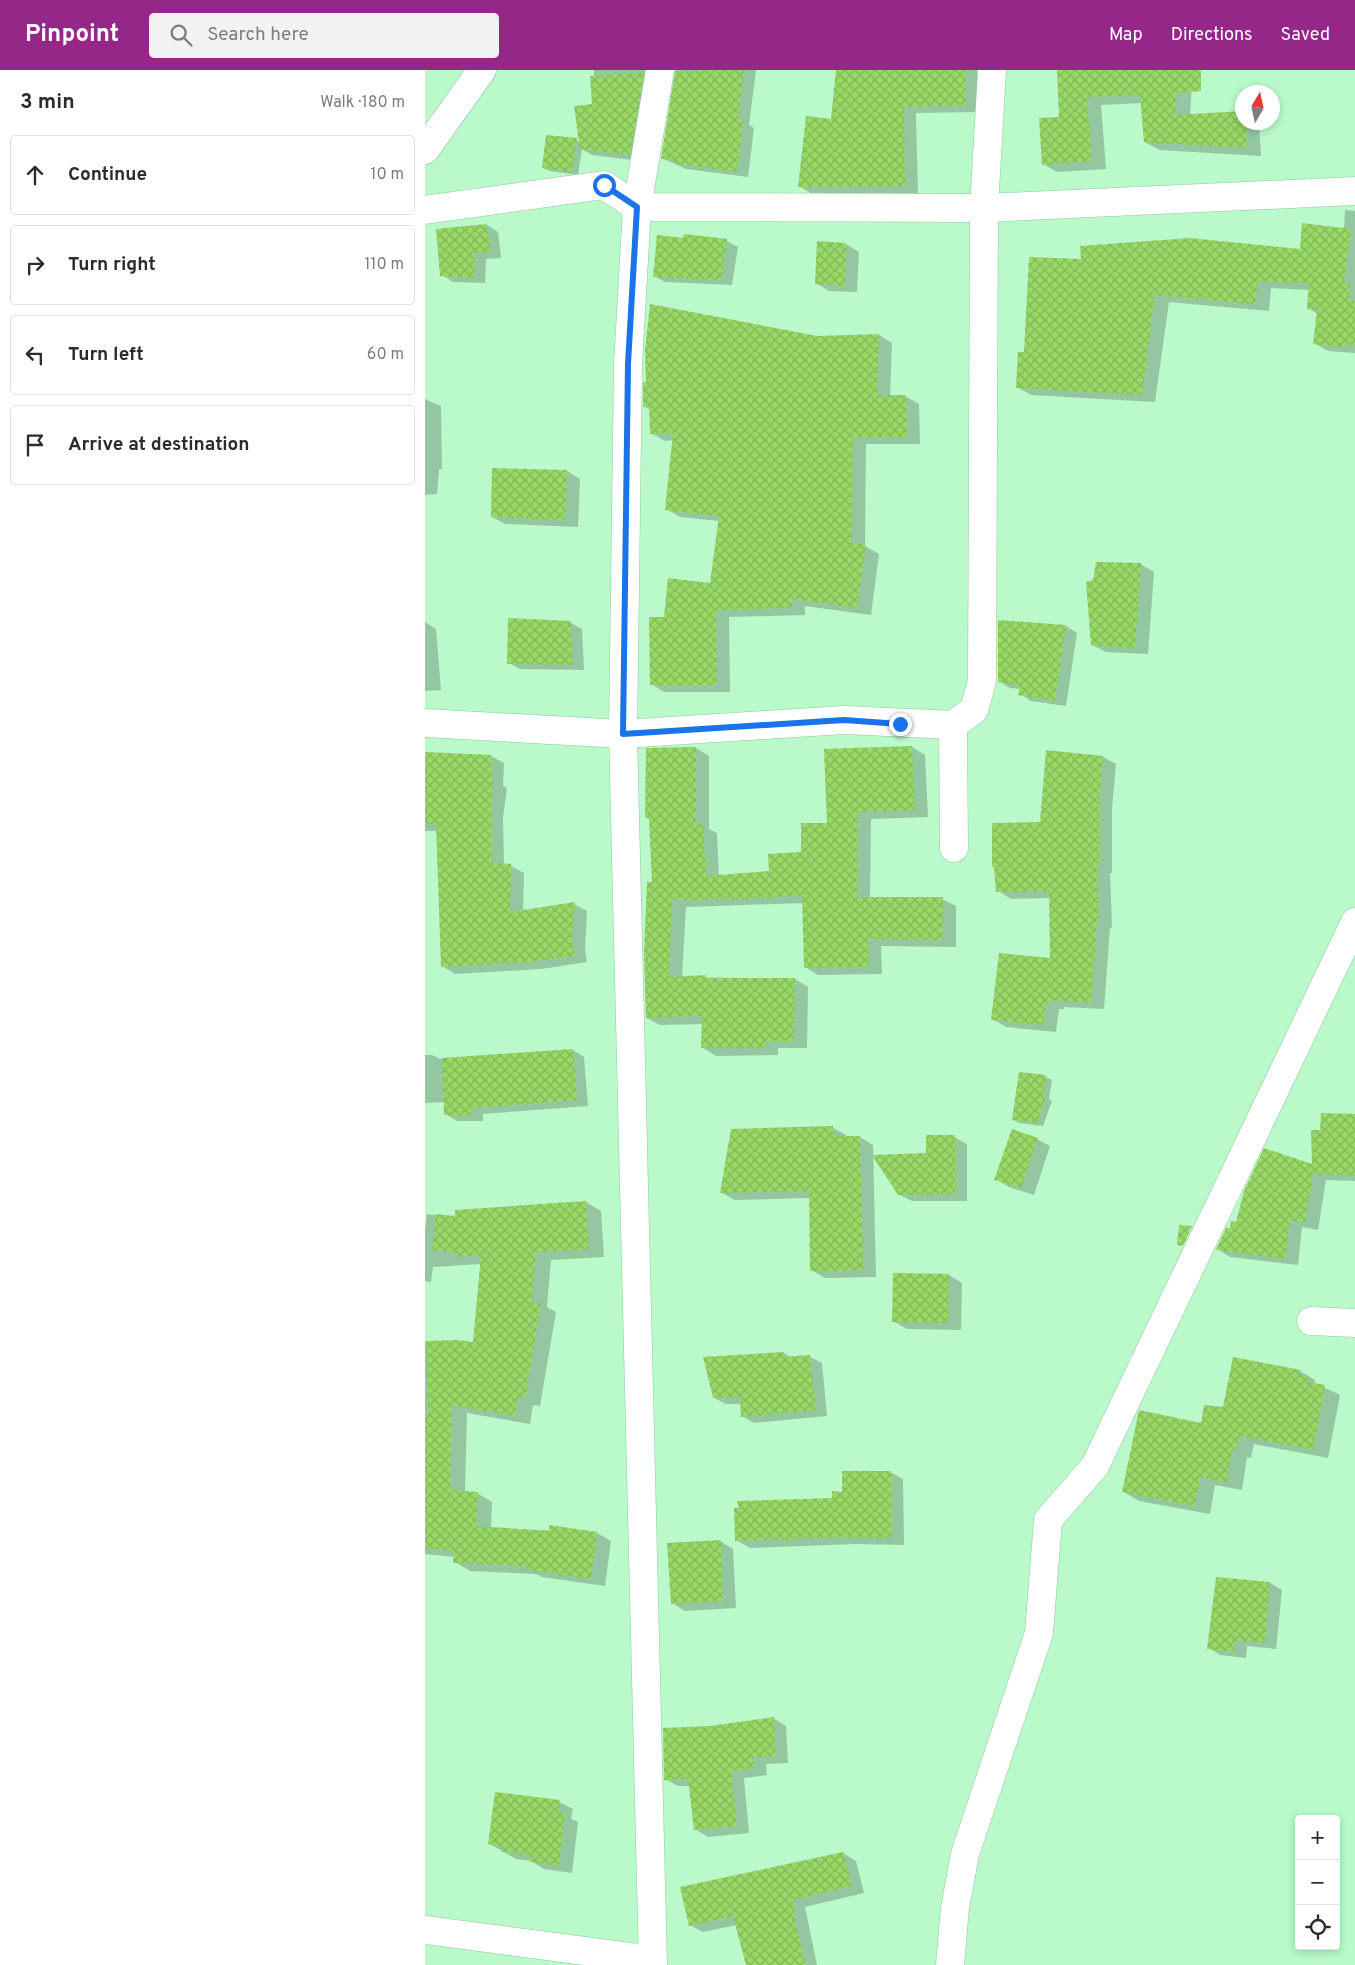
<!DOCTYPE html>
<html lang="en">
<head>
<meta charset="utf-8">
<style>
  :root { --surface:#fff; --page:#f2f2f3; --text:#2b2b33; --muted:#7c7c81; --line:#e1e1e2; --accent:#942788 }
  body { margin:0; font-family:Overpass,sans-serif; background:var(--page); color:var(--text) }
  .controls { position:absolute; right:15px; bottom:15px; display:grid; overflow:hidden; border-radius:5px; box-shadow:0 2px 8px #0003 }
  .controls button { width:45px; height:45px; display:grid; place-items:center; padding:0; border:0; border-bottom:1px solid var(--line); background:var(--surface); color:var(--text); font:25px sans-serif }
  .compass { position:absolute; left:810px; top:15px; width:45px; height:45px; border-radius:50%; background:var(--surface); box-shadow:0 2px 8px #0003; rotate:9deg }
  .stop { position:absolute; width:15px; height:15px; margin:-11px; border:4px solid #1a73e8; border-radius:50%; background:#fff }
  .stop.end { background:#1a73e8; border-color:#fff; box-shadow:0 1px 5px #0008 }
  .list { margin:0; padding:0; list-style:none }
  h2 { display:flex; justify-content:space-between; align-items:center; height:65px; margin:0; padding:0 20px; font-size:21px }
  h2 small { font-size:16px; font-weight:400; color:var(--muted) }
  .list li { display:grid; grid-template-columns:32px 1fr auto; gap:15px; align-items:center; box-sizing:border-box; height:80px; margin:0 10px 10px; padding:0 10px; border:1px solid var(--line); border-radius:5px }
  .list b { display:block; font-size:19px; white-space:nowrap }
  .list em { font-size:16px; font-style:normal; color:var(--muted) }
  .icon { flex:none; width:28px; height:28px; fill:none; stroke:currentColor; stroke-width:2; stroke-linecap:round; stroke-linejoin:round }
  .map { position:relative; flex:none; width:930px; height:1895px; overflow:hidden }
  header { display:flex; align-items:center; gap:30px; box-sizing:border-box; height:70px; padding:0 25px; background:var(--accent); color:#fff }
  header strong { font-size:24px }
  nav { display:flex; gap:28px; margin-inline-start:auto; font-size:18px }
  .search { width:350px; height:45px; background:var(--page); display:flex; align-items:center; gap:12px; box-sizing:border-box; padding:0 18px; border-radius:5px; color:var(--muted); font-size:19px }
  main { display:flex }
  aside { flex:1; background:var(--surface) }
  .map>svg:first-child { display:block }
</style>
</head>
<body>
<header>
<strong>Pinpoint</strong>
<div class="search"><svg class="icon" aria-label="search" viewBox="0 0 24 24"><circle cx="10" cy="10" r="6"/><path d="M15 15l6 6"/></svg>Search here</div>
<nav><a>Map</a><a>Directions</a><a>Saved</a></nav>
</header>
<main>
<aside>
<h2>3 min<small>Walk · 180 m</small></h2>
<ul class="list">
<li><svg class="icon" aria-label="ahead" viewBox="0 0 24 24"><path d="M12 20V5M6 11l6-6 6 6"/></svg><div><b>Continue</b></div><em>10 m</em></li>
<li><svg class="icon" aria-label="right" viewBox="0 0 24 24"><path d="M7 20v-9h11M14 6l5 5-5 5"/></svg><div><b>Turn right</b></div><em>110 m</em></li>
<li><svg class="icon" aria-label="left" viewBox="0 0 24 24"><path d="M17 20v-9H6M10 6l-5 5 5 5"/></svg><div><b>Turn left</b></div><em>60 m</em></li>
<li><svg class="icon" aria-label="arrive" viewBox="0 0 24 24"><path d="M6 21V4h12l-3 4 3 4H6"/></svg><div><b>Arrive at destination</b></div></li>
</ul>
</aside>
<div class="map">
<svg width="930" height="1895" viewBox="0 0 930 1895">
  <defs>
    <pattern id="building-cross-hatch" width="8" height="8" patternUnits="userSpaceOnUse" patternTransform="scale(1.25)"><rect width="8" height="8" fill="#99d766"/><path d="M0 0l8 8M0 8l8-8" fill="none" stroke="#83b958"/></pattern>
  </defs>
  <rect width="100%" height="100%" fill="#b9f9ca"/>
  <path fill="#0003" d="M169,0h63l-16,91 -49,-6 -10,-6 -4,26 -28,-4 -7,-3 33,-28 4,2 14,-37z
    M251,0h80l-7,55 5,3 -6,49 -62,-8 -24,-11z
    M412,0h140l1,42 -62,1 2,80 -106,1 -13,-8 33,-65z
    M633,0h135l-3,45 69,7 2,34 -102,-6 -14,-8 -3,-39 -41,2 5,64 -49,3 -14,-8 18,-46z
    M920,140l10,1v142l-27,-2 -14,-8 4,-29 -10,-6 2,-18 -39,-2 -2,23 -100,-9 -14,100 -124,-7 -14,-8 8,-34 57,-92 219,-11 43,-21z
    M62,155l11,7 3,26 -15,1 -1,24 -32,-1 -11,-7z
    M260,165l42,6 11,6 -6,38 -67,-3 -11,-6 31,-37z
    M393,173l28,1 13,8 -2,40 -28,-1 -13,-8z
    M454,265l13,8 -2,54 15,-1 14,8 1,40h-54l-1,102 14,8 -8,61 -66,-9v9l-76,2 1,75h-66l-13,-8 14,-66 47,-34 8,-63 -40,-4 -14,-8 8,-69 -9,1 -14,-8 -1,-23 -6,-4 173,-69z
    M0,329l16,7 1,63h-3l-2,25 -12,1z
    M142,401l13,8 -2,48 -73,-3 -13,-7z
    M715,494l14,8 -6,82 -42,-2 -14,-7z
    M0,552l11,7 5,61 -16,1z
    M146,553l11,6 2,41 -64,-1 -11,-6z
    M641,556l11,7 -11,73 -35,-5 -11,-7v-5l-10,-1 -11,-7z
    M487,677l13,8 3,62 -57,2 -1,79 72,1 14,7v41l-75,-1 1,28 -64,1 -13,-8 -1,-64 -118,4 -4,70 113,2 13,8 -1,61h-29v7l-62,1 -13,-8v-24l-43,1 -13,-7 7,-135 42,-135 13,8v73l8,4 2,44 52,-5 31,-19 26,-29z
    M0,684l66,2 13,7 -1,23 4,2 -4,29 1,48 7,1 13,7 -1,39 51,-8 13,7 -2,38 2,13 -46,7 -86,5 -13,-8 -4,-135h-13z
    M678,687l13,7 -4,44v65h-2l2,54 -2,1 -6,81 -40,-2v2h-5l-3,23 -50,-5 -13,-8 58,-59 -1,-62 -39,1 -13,-8 43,-67z
    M148,980l11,7 4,49 -105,8v7h-26l-12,-7v-12l-20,1v-48h7l8,4z
    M621,1007l6,3 -3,19 3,2 -9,25 -24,-3 -6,-4z
    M930,1045v66l-29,-1 -8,50 -16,-3 -4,38 -68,-8 -13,-8 20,-26 76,-57 8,-35z
    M408,1058l13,7v2h14l13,8 3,132 -51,1 -14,-8 -1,-72 -75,2 -13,-7z
    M529,1067l13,7v57h-55l-14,-7 29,-40z
    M612,1069l13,7 -16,49 -25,-8 -13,-8z
    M161,1132l15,9 3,46 -53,3 -4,47 9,5 -16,94 -7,-1 -3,19 -63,-11 -2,79 12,1 15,9 -1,26 106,5 14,8 -6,45 -63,-9 -6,-3 -66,-3 -15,-9v-5l-30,-3v-212l33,-1 16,3 7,-80 -48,3 -2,15 -6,-1v-52l2,-15 29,4z
    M524,1205l13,8 -1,47 -54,-1 -14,-8z
    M359,1283l7,5 19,-1 12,6 5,53 -73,7 -12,-7 -1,-12h-15l-12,-6z
    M875,1301l15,9v3l25,12 -12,63 -74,-14 -3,14 -4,-1 -5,33 -27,-5 -5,29 -71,-13 -15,-9 78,-68 22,-16z
    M465,1402l13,7 1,66 -48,-1 -106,4 -14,-8 97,-41z
    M295,1471l13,8 3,59 -51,3 -13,-8z
    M792,1508l53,5 12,7 -6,59 -29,-3 -1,12 -26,-3 -11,-7z
    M348,1648l13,8 2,37 -22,1 1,11 -23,3 5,55 -41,4 -13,-8 -5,-43h-12l-13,-7 45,-52z
    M134,1732l14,7 -2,10 7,3 -6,51 -28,-4 -13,-8 -15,-2 -26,-15z
    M418,1783l13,8 8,32 -59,14 12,58h-70l-10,-40 -34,7 -13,-7z"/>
  <path fill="url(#building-cross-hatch)" d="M319,0l-6,49 5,1 -6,52 -64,-9 1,-3 -13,-1 14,-88z
    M411,0h129l1,35 -62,2 1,79 -107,1 8,-71 25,3z
    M632,0h144v21l-24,2 -2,22 68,-4v11h3l1,26 -103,-6 -4,-47 -53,2 5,64 -50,4 -3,-47 20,-1z
    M219,3l-14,82 -50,-6 -6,-43 18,-2 -2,-28z
    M121,65l31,3 -5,34 -30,-4z
    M877,153l49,6 -7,54 6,1 -1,16 6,1v44l-9,-1 -1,3 -32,-3 4,-34 -10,-1 2,-26 -51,-2 -3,23 -100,-9 -13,100 -126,-7 2,-36h6l5,-95 52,2 -1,-13 110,-8 110,11z
    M62,154l4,28 -16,1 -1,25 -34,-2 -4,-47z
    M259,164l43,5 -5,41 -69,-3 4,-42 26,3z
    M392,171l29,2 -1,43 -30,-2z
    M225,234l167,32 62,-2 -2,61h29l1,42h-54l-1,106 14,2 -9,63 -65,-9v9l-76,2 1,75h-67l-1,-68h15l4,-39 42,5 9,-67 -54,-6 8,-77 -23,1 -1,-27h-6v-25h3l-1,-32z
    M67,398l75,2 -2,50 -74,-3z
    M671,492l45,1 -6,85 -44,-3 -5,-63 7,-2z
    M83,548l63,3 2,44 -66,-1z
    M573,550l68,5 -11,76 -37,-6 2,-10 -22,-3z
    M487,676l3,64 -57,2 -1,85h86l-1,43 -74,-1 1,28 -65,1 -2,-73 -56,4 -74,1 -3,77 37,-2v3h89l-1,63h-29v7h-64l1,-32 -56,2 -2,-66 3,-70h5l-3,-63 -4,-2 1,-69 50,-1v78l7,-1 3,52 63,-5 -1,-17 33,-2v-29h26l-3,-74z
    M621,680l57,6 -4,44v66l-2,1 2,54h-2l-6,82 -40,-3v2h-5l-3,23 -52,-5 8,-67 51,5 -1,-67 -53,1 -2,-25h-2v-44l48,-1z
    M0,682l66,3v24h3l-3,30v53l20,2 -1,48 65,-10 -3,39 3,15 -47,6 -87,5 -5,-143h-11z
    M148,979l4,51 -106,8v7h-27l-2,-57z
    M594,1002l27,3 -3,20 3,1 -9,27 -25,-3z
    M896,1043l34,1v61l-42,-1 -8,49 -15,-3 -5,39 -69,-9 10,-22h4l1,-7 5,1 8,-31 20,-43 48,16 -1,-34h9z
    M408,1056v10h27l3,134 -53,1 -1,-80 -89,2 11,-64z
    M587,1059l26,9 -17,50 -27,-8z
    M501,1065h29v59l-57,1 -26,-40 54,-2z
    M161,1131l3,48 -53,3 -4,50 9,1 -16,95 -7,-1 -3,19 -63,-11 -2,83 2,2 26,2 -2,34 73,5v-6l48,7 -6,47 -66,-10 1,-3 -73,-3 1,-12 -29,-3v-132h3l-2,-75 32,-1 15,2 8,-87 -24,2v-4l-25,-3 4,-36 19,2v-6z
    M754,1155l13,1 -9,20 -6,-1z
    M468,1203l56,1 -1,49 -56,-1z
    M359,1282v5l26,-2 6,55 -75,7 -1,-20 -27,1 -10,-41z
    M808,1287l68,13 -1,5 8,2v5l17,3 -12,65 -74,-14 -3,14h-4l-5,32 -27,-5 -5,29 -73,-14 17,-82 62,13 3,-18 19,2z
    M417,1401h49v67l-49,-1 -107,4 -1,-33h5l-2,-7 95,-3v-7l10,1z
    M296,1470l2,61 -52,3 -4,-61z
    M791,1507l54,5 -5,61 -29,-3 -2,12 -27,-3z
    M349,1647l1,39 -22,1 2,11 -24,3 6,55 -43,4 -6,-51 -24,1 -1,-52 47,-2z
    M70,1722l65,8 -2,13h7l-6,53 -29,-4v-7l-28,-3v-6l-14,-2z
    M418,1782l9,34 -59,14 3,27 10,38h-60l-13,-49 -44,10 -9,-39z"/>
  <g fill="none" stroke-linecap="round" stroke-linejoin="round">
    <defs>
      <path id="street" d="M0,80l57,-80
        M0,140l179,-25 33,22 347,1 371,-17
        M0,653l198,11 221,-14 109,5 21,-15 8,-29 2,-473 8,-138
        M528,655l1,123
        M886,1251l44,2
        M0,1860l228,30
        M228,1895l-30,-1231 5,-370 9,-157 23,-137
        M525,1895l5,-57 10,-54 74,-221 9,-113 47,-54 260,-544"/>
    </defs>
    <use href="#street" stroke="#8cca9d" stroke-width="29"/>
    <use href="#street" stroke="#fff" stroke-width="28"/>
  </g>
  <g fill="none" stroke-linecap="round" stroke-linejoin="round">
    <path stroke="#1a73e8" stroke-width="6" d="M179,115l33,22 -9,157 -5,370 221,-14 56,4"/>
  </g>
</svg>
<div class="controls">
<button>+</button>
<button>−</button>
<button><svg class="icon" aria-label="locate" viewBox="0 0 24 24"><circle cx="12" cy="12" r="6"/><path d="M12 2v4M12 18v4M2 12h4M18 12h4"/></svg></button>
</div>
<svg class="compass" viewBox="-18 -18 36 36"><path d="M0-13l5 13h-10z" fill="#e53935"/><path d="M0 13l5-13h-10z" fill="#7c7c81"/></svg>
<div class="stop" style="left:179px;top:115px"></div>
<div class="stop end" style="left:475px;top:654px"></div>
</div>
</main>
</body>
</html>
